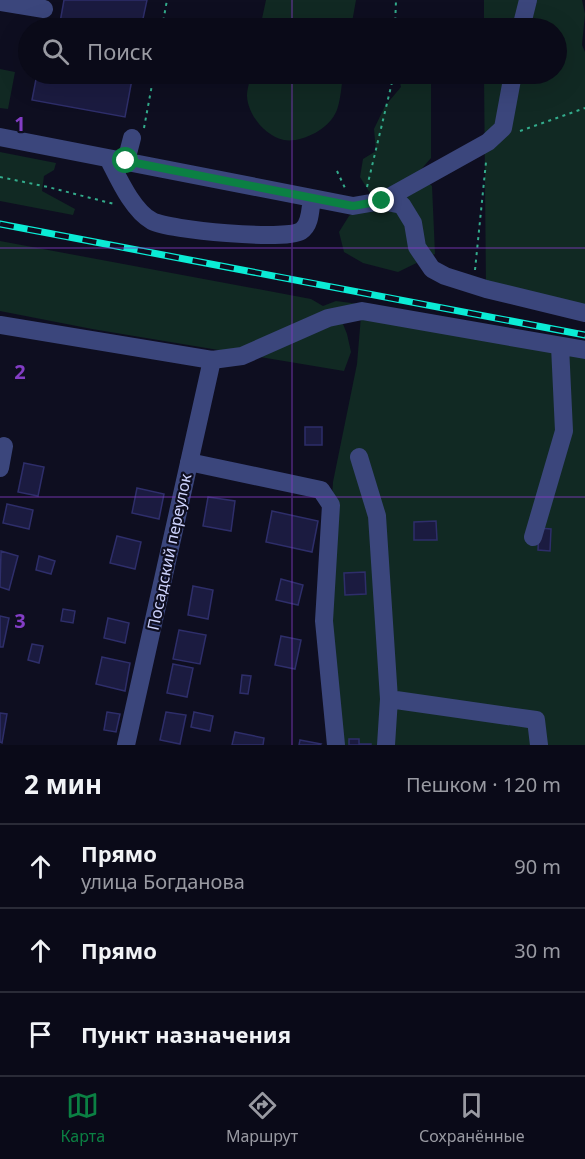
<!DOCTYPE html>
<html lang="ru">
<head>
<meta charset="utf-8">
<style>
  :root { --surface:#0a0a18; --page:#131321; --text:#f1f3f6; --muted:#999aa2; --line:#2a2b37; --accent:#0b8043 }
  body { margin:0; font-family:"Noto Sans",sans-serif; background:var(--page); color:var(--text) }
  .stop { position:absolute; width:18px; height:18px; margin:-14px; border:4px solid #0b8043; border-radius:50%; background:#fff }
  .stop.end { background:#0b8043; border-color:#fff; box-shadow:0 2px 6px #0008 }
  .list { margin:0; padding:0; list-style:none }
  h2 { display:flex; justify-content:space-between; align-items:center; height:78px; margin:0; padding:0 24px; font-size:26px }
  h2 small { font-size:20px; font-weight:400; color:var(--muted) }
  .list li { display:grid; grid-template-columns:39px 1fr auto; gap:18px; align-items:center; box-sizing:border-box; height:84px; padding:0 24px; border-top:2px solid var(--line) }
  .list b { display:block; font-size:22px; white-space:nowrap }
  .list p { margin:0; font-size:20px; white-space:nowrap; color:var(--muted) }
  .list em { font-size:20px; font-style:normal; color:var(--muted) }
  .icon { flex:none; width:33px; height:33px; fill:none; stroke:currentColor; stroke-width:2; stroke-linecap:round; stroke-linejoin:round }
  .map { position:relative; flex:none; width:585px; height:745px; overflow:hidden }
  .search { position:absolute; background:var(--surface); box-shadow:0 6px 24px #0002; left:18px; right:18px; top:18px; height:66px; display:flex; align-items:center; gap:15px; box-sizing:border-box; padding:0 21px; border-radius:33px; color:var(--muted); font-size:22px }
  .sheet { height:330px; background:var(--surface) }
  nav { display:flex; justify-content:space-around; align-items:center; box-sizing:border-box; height:84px; border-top:2px solid var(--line); background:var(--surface); font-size:16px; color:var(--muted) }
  nav a { display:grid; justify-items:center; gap:3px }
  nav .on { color:var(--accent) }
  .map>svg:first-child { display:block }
</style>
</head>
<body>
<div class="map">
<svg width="585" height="745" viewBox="0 0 585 745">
  <rect width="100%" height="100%" fill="#0e0e20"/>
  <path fill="#112923" d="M266,0h90l-5,28h-91z
    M484,0h98l3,14 -3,31 3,7v261l-99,-24 -2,-215h72v-46h-72z
    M0,69l15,3 -7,37 -8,-1z
    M251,74h92c-1,9 -3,33 -8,40 -8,16 -34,29 -51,26 -19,-4 -36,-25 -37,-44 0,-7 3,-15 4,-22z
    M398,74h33v84l-13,15 14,13 3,68 -37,18 -35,-9 -19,-11 -5,-20 10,-16 24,-18 -13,-21 3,-18 13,-8 -2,-22 11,-23 16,-19z
    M0,152l56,11 -2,7 -10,6 -2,15 33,18 -2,6 -73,-14z
    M0,241l311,58 12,7 13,-5 23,3 -18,15 6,15 4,18 -7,19 -252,-42 -92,-18z
    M361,316l224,41v388h-249l-12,-124 9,-139 24,-118z"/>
  <path fill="#1b1b40" stroke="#2e2e6a" stroke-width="1.5" d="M64,0h83l-6,28h-82z
    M37,74h96l-8,43 -93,-17z
    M305,427h17v18h-17z
    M24,463l20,4 -6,29 -20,-4z
    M137,488l27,6 -5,25 -27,-6z
    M208,497l27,4 -4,30 -28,-5z
    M7,504l26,6 -4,19 -26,-6z
    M272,511l46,10 -6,31 -46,-10z
    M436,521l1,19h-23v-18z
    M539,528l12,1 -1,22 -12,-1z
    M117,536l24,6 -6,27 -25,-6z
    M1,551l17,5 -9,34 -9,-3z
    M39,556l16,5 -4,13 -15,-4z
    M365,572l1,22 -21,1 -1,-22z
    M281,579l22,6 -5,20 -22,-5z
    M193,586l20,4 -5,29 -20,-4z
    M63,609l12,2 -2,12 -12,-2z
    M0,616l9,2 -6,29h-3z
    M108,618l21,5 -4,20 -21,-5z
    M179,630l27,5 -6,29 -27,-5z
    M281,636l20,4 -6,29 -20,-4z
    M32,644l11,2 -4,17 -11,-3z
    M102,657l28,6 -5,28 -29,-7z
    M173,664l20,4 -6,29 -20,-4z
    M242,675l9,1 -3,18 -8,-1z
    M107,712l13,2 -4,18 -12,-2z
    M166,712l20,3 -6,29 -20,-4z
    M194,712l19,4 -3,15 -19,-4z
    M0,713l7,1 -5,29 -2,-1z
    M235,732l29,6 -1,7h-31z
    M349,739h10v5h12v1h-22z
    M300,740l21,4 -1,1h-21z"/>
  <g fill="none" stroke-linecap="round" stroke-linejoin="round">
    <path stroke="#33ac8c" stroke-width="2" stroke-dasharray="3 4.5" stroke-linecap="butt" d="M162,28l5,-28
      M395,28l1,-28
      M144,128l10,-54
      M520,131l65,-23
      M337,171l8,17
      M0,177l48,10 66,17
      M367,187l27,-113
      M475,270l11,-108"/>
    <path stroke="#3b467c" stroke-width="18" d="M0,2l44,7
      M521,28l7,-28
      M0,137l353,69 29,-5 106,-59 15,-14 10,-54
      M108,158c10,19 24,52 44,63 17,9 133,20 149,10 10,-6 9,-22 11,-33
      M126,161l6,-23
      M382,201l20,4 11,18 4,24 15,22 13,7 41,13 99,24
      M0,325l212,35 30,-4 86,-38 34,-7 223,39
      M359,457l18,59 12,183 147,21 3,25
      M189,462l132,28 10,15 -7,116 12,124
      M0,468l4,-22
      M533,537l31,-106 -4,-85
      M126,745l86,-385
      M386,745l3,-46"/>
    <defs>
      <path id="rail" d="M0,224l585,111"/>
    </defs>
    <use href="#rail" stroke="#0becd5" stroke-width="7"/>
    <use href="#rail" stroke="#0e0e20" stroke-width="4.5" stroke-dasharray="14" stroke-linecap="butt"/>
  </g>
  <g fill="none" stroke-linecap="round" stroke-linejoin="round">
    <path stroke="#0b8043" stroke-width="8" d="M126,161l227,45 29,-5"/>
  </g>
  <path fill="none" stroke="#833dc5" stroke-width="1.5" stroke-opacity="0.55" d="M292,0v28M292,74v671M0,248h585M0,497h585"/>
  <g text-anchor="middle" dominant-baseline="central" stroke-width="4.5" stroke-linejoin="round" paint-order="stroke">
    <g font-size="16" fill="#ced3fd" stroke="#0e0e20">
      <text transform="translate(169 552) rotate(-78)">Посадский переулок</text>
    </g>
  </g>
  <g font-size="20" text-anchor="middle" font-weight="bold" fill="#833dc5" stroke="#0e0e20" stroke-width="4.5" stroke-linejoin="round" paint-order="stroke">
    <text x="20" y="131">1</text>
    <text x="20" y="379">2</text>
    <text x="20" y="628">3</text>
  </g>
</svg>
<div class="stop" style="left:126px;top:161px"></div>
<div class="stop end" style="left:382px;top:201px"></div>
<div class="search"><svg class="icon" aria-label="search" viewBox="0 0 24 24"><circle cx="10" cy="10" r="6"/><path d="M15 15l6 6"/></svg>Поиск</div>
</div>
<section class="sheet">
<h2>2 мин<small>Пешком · 120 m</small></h2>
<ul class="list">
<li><svg class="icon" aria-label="ahead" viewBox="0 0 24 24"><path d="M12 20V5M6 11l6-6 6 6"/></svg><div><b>Прямо</b><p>улица Богданова</p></div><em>90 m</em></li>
<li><svg class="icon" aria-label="ahead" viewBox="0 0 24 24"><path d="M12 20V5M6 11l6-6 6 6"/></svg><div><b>Прямо</b></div><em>30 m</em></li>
<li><svg class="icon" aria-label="arrive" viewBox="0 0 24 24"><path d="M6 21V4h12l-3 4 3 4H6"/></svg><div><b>Пункт назначения</b></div></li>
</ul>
</section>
<nav>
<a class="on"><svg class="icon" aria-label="map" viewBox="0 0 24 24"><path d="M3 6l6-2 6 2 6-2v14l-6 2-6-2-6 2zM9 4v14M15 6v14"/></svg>Карта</a>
<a><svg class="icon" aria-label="directions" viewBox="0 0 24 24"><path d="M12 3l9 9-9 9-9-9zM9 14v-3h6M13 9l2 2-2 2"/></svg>Маршрут</a>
<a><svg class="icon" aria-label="saved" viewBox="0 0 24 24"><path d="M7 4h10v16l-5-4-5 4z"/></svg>Сохранённые</a>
</nav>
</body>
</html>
